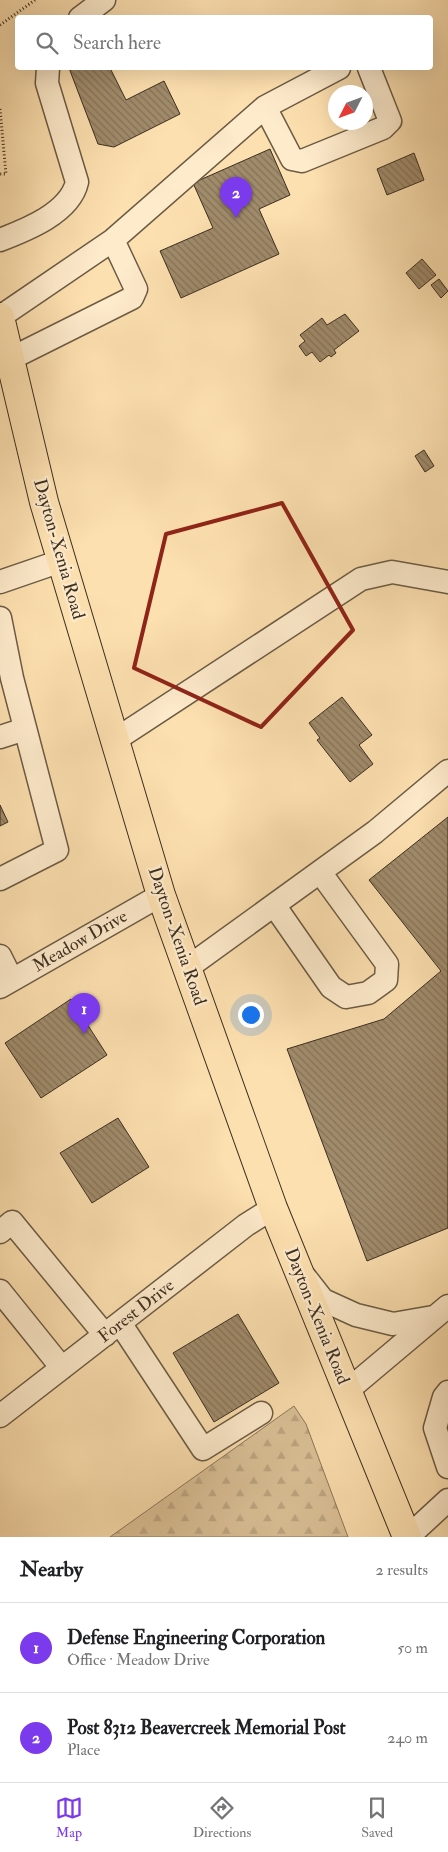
<!DOCTYPE html>
<html lang="en">
<head>
<meta charset="utf-8">
<style>
  :root { --surface:#fff; --page:#f2f2f2; --text:#202124; --muted:#757577; --line:#e0e0e0; --accent:#7c3aed }
  body { margin:0; font-family:"IM FELL Double Pica",serif; background:var(--page); color:var(--text) }
  .compass { position:absolute; left:328px; top:85px; width:45px; height:45px; border-radius:50%; background:var(--surface); box-shadow:0 5px 20px #0002; rotate:228deg }
  .you { position:absolute; left:250px; top:1014px; width:18px; height:18px; margin:-12px; border:4px solid #fff; border-radius:50%; background:#1a73e8; box-shadow:0 0 0 8px #1a73e833 }
  .badge { display:grid; place-items:center; width:32px; height:32px; border-radius:50%; background:var(--accent); color:#fff; font-size:16px; font-weight:700 }
  .pin { position:absolute; translate:-50% -41px; filter:drop-shadow(0 1px 2px #0008) }
  .pin::after { content:''; position:absolute; top:26px; width:18px; height:15px; background:inherit; clip-path:polygon(0 0,100% 0,50% 100%) }
  .list { margin:0; padding:0; list-style:none }
  h2 { display:flex; justify-content:space-between; align-items:center; height:65px; margin:0; padding:0 20px; font-size:21px }
  h2 small { font-size:16px; font-weight:400; color:var(--muted) }
  .list li { display:grid; grid-template-columns:32px 1fr auto; gap:15px; align-items:center; box-sizing:border-box; height:90px; padding:0 20px; border-top:1px solid var(--line) }
  .list b { display:block; font-size:19px; white-space:nowrap }
  .list p { margin:0; font-size:16px; white-space:nowrap; color:var(--muted) }
  .list em { font-size:16px; font-style:normal; color:var(--muted) }
  .icon { flex:none; width:28px; height:28px; fill:none; stroke:currentColor; stroke-width:2; stroke-linecap:round; stroke-linejoin:round }
  .map { position:relative; flex:none; width:448px; height:1537px; overflow:hidden }
  .search { position:absolute; background:var(--surface); box-shadow:0 5px 20px #0002; left:15px; right:15px; top:15px; height:55px; display:flex; align-items:center; gap:12px; box-sizing:border-box; padding:0 18px; border-radius:5px; color:var(--muted); font-size:19px }
  .sheet { height:245px; background:var(--surface) }
  nav { display:flex; justify-content:space-around; align-items:center; box-sizing:border-box; height:70px; border-top:1px solid var(--line); background:var(--surface); font-size:14px; color:var(--muted) }
  nav a { display:grid; justify-items:center; gap:2px }
  nav .on { color:var(--accent) }
  .map>svg:first-child { display:block }
</style>
</head>
<body>
<div class="map">
<svg width="448" height="1537" viewBox="0 0 448 1537">
  <defs>
    <pattern id="forest-firs" width="22" height="20" patternUnits="userSpaceOnUse" patternTransform="scale(1.25)"><rect width="22" height="20" fill="#dcc298"/><path d="M5 1l3.5 6h-7zM16 11l3.5 6h-7z" fill="#bea783"/></pattern>
    <pattern id="building-back-hatch" width="6" height="6" patternUnits="userSpaceOnUse" patternTransform="scale(1.25)"><rect width="6" height="6" fill="#a08b6b"/><path d="M-1 5l2 2M0 0l6 6M5-1l2 2" fill="none" stroke="#847258"/></pattern>
  </defs>
  <rect width="100%" height="100%" fill="#fde0b0"/>
  <filter id="stains"><feTurbulence type="fractalNoise" baseFrequency=".004" numOctaves="4"/><feColorMatrix values="0 0 0 0 .2 0 0 0 0 .09 0 0 0 0 .02 0 0 0 .5 -.17"/></filter>
  <radialGradient id="worn" r=".72"><stop offset=".6" stop-color="#630" stop-opacity="0"/><stop offset="1" stop-color="#630" stop-opacity=".3"/></radialGradient>
  <path fill="url(#forest-firs)" stroke="#8c785c" d="M294,1406l12,18 42,113h-238z"/>
  <path fill="url(#building-back-hatch)" stroke="#3b2f20" d="M69,68h41l16,32 38,-19 16,33 -66,33 -16,-3z
    M270,149l20,46 -31,14 20,45 -98,44 -21,-47 53,-23 -20,-45z
    M414,153l10,27 -37,15 -10,-26z
    M422,259l14,16 -17,14 -13,-16z
    M439,279l9,12 -7,7 -10,-13z
    M345,314l14,17 -25,19 2,3 -5,4 -2,-2 -9,7 -8,-10 -6,4 -7,-10 6,-5 -5,-6 22,-17 5,7z
    M424,450l10,16 -9,6 -10,-16z
    M342,697l30,38 -13,10 14,19 -23,18 -33,-42 3,-2 -11,-15z
    M0,805l8,17 -8,4z
    M448,817v411l-81,33 -80,-212 97,-30 57,-48 -72,-91z
    M71,999l36,56 -66,43 -36,-55z
    M118,1118l31,49 -57,36 -32,-50z
    M238,1314l41,69 -65,39 -41,-69z"/>
  <g fill="none" stroke-linecap="round" stroke-linejoin="round">
    <defs>
      <path id="minor" d="M80,18l24,-18
        M265,107l27,52 10,2 81,-33 7,-7 -21,-53
        M0,240c26,-10 70,-27 77,-58l-30,-99 1,-15
        M113,240l152,-133 74,-39
        M0,317l113,-77 23,49 -4,9 -122,61
        M0,582l61,-21
        M0,618l12,60 45,172 -57,29
        M0,737l25,-8
        M115,740l246,-161 31,-7 56,10
        M274,905l57,82 15,10 22,-4 18,-13 1,-16 -67,-92
        M0,956l12,24
        M187,968l188,-136 73,-61
        M0,987l161,-92
        M0,1232l12,-10 93,113
        M305,1277l18,23 33,15 37,9 40,-7
        M0,1291l62,77
        M120,1323l83,126 58,-36
        M347,1391l101,-85
        M448,1392l-4,5 -9,31 13,39
        M0,1416l246,-191 27,-17
        M408,1537l40,-37"/>
      <path id="major" d="M0,317l44,185 117,393 112,313 134,329"/>
    </defs>
    <use href="#minor" stroke="#6c5b44" stroke-width="25"/>
    <use href="#major" stroke="#3b2f20" stroke-width="30"/>
    <path stroke="#3b2f20" stroke-width="3" stroke-dasharray="1 2.5" stroke-linecap="butt" d="M0,25l35,-25
      M0,109l6,65h-6"/>
    <use href="#minor" stroke="#feebcc" stroke-width="22"/>
    <use href="#major" stroke="#fde0b0" stroke-width="28"/>
  </g>
  <path fill="none" stroke="#8f2418" stroke-width="4" stroke-linejoin="round" d="M282,503l71,127 -92,97 -127,-59 32,-134z"/>
  <g text-anchor="middle" dominant-baseline="central" stroke-width="4.5" stroke-linejoin="round" paint-order="stroke">
    <g font-size="18" fill="#3b2f20" stroke="#feebcc">
      <text transform="translate(59 549) rotate(74)">Dayton-Xenia Road</text>
      <text transform="translate(177 936) rotate(71)">Dayton-Xenia Road</text>
      <text transform="translate(80 941) rotate(-30)">Meadow Drive</text>
      <text transform="translate(136 1311) rotate(-38)">Forest Drive</text>
      <text transform="translate(317 1316) rotate(68)">Dayton-Xenia Road</text>
    </g>
  </g>
  <rect width="100%" height="100%" filter="url(#stains)"/>
  <rect width="100%" height="100%" fill="url(#worn)"/>
</svg>
<svg class="compass" viewBox="-18 -18 36 36"><path d="M0-13l5 13h-10z" fill="#e53935"/><path d="M0 13l5-13h-10z" fill="#757577"/></svg>
<div class="you"></div>
<div class="pin badge" style="left:84px;top:1034px">1</div>
<div class="pin badge" style="left:236px;top:218px">2</div>
<div class="search"><svg class="icon" aria-label="search" viewBox="0 0 24 24"><circle cx="10" cy="10" r="6"/><path d="M15 15l6 6"/></svg>Search here</div>
</div>
<section class="sheet">
<h2>Nearby<small>2 results</small></h2>
<ul class="list">
<li><span class="badge">1</span><div><b>Defense Engineering Corporation</b><p>Office · Meadow Drive</p></div><em>50 m</em></li>
<li><span class="badge">2</span><div><b>Post 8312 Beavercreek Memorial Post</b><p>Place</p></div><em>240 m</em></li>
</ul>
</section>
<nav>
<a class="on"><svg class="icon" aria-label="map" viewBox="0 0 24 24"><path d="M3 6l6-2 6 2 6-2v14l-6 2-6-2-6 2zM9 4v14M15 6v14"/></svg>Map</a>
<a><svg class="icon" aria-label="directions" viewBox="0 0 24 24"><path d="M12 3l9 9-9 9-9-9zM9 14v-3h6M13 9l2 2-2 2"/></svg>Directions</a>
<a><svg class="icon" aria-label="saved" viewBox="0 0 24 24"><path d="M7 4h10v16l-5-4-5 4z"/></svg>Saved</a>
</nav>
</body>
</html>
